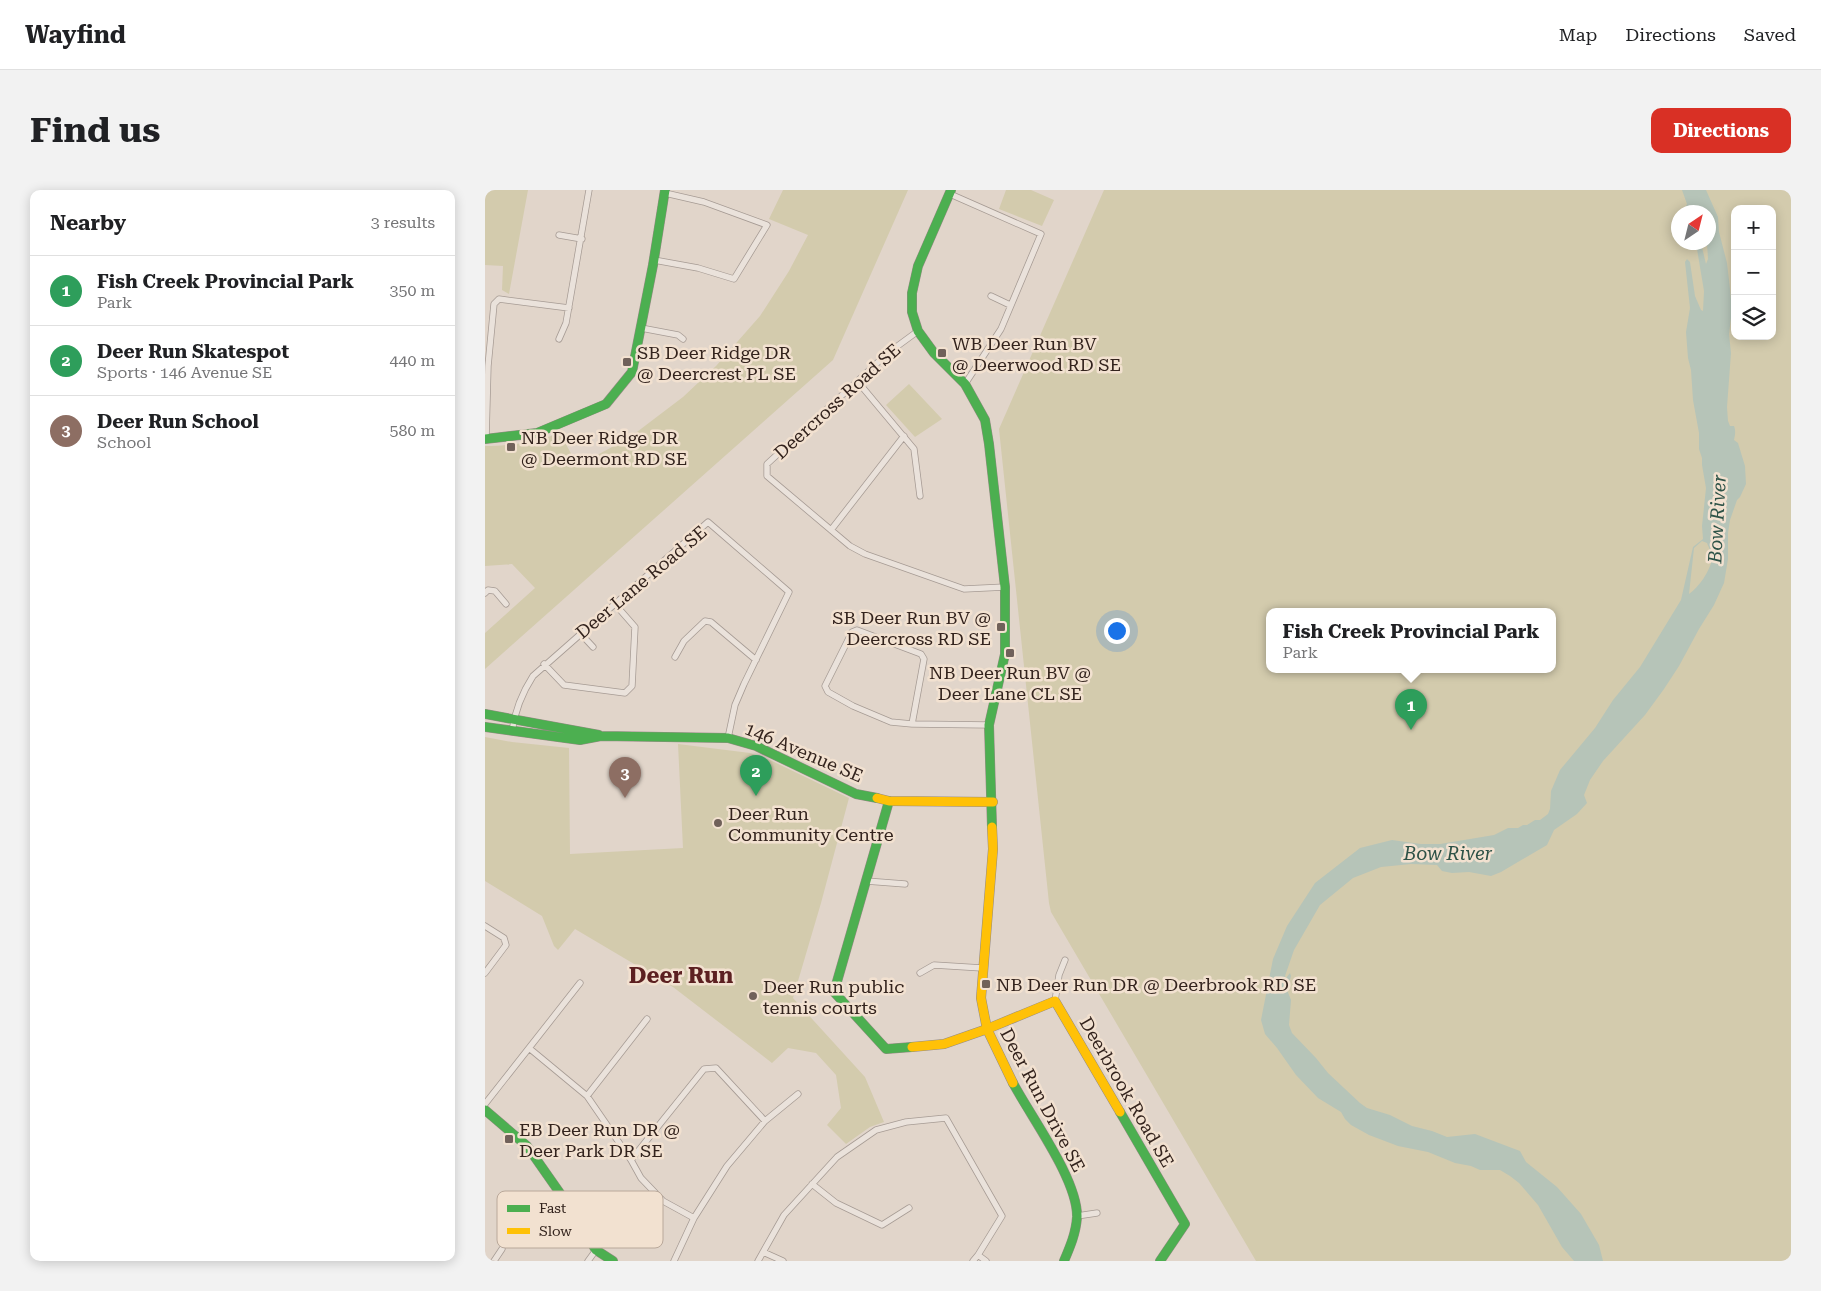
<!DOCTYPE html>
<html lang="en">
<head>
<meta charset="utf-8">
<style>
  :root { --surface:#fff; --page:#f2f2f2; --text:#202124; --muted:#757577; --line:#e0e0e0; --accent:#d93025 }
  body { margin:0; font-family:"Roboto Serif",serif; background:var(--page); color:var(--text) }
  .controls { position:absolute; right:15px; top:15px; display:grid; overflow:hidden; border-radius:10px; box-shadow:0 2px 12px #0003 }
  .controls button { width:45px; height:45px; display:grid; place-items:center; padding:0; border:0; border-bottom:1px solid var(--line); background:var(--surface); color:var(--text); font:25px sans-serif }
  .compass { position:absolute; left:1186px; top:15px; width:45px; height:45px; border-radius:50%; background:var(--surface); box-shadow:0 2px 12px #0003; rotate:35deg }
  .you { position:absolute; left:631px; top:440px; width:18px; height:18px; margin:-12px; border:4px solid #fff; border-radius:50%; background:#1a73e8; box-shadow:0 0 0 8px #1a73e833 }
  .badge { display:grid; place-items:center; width:32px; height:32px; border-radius:50%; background:var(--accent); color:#fff; font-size:16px; font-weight:700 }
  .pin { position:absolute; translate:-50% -41px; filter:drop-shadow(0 1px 2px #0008) }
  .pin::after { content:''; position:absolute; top:26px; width:18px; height:15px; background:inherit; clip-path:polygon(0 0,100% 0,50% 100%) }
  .popup { position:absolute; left:781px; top:418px; width:290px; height:65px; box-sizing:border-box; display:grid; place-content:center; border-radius:10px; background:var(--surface); filter:drop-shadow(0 1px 4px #0005); font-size:16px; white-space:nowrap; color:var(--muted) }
  .popup b { font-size:19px; color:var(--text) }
  .popup::after { content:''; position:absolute; left:50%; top:100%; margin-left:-10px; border:10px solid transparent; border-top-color:var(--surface) }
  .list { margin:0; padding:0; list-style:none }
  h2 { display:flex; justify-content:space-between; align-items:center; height:65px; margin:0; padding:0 20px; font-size:21px }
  h2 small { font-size:16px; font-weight:400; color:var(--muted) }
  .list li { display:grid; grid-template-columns:32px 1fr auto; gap:15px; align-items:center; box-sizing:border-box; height:70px; padding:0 20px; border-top:1px solid var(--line) }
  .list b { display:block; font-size:19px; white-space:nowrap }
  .list p { margin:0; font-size:16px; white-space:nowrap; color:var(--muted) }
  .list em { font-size:16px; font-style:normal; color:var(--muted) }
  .icon { flex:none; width:28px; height:28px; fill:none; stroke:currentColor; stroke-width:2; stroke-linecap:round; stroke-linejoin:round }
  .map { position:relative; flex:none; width:1306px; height:1071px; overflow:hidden; border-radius:10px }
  header { display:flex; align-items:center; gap:30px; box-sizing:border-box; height:70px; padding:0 25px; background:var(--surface); border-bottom:1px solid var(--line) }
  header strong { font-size:24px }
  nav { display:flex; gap:28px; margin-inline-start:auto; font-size:18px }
  .intro { display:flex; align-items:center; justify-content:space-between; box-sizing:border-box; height:120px; padding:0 30px }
  h1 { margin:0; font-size:35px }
  .button { padding:12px 22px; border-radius:10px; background:var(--accent); color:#fff; font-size:18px; font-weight:700 }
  main { display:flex; gap:30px; padding:0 30px }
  aside { flex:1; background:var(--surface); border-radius:10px; box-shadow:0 2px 12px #0003 }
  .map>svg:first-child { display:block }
</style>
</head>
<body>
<header>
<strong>Wayfind</strong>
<nav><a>Map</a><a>Directions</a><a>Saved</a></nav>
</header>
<div class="intro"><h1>Find us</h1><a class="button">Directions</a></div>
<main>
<aside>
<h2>Nearby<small>3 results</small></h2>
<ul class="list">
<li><span class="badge" style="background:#2e9e5b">1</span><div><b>Fish Creek Provincial Park</b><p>Park</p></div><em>350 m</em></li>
<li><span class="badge" style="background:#2e9e5b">2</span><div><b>Deer Run Skatespot</b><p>Sports · 146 Avenue SE</p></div><em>440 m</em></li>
<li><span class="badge" style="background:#8d6e63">3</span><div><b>Deer Run School</b><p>School</p></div><em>580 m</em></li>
</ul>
</aside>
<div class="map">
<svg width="1306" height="1071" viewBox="0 0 1306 1071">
  <rect width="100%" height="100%" fill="#e1d5ca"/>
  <path fill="#d3cbad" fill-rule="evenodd" d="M0,0h43l-19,104 -7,-4 1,-24 -18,-1z
    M298,0h125l-75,170 -348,309v-36l50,-45 -23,-24 -27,2v-120c27,0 50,-4 75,-13l16,30 23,-9 30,-16 54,-41 33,-31 44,-50 29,-45 19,-36 -39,-16z
    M521,0h25l23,10 -12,26 -43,-17z
    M619,0h687v1071h-535l-205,-349 -2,-9 -50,-474zM1250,19h37v127h-37zM1194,22h30v30h-30zM785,421h282v58h-282z
    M424,194l33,35 -27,18 -29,-32z
    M0,547l27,5 57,6 1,106 113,-6 -5,-104 72,9 20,7 79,38 -28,105 -28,95 72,79 19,45 -14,5 -24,17 -19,-19 14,-17 -5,-33 -20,-22 -28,-5 -16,15 -99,-76 -98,-58 -17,21 -4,-4 -12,-30 -57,-35z"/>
  <path fill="#b6c4b8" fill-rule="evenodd" d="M1197,0h24l12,27 1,15 8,31 3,26 2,21 -3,24 2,19 -4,54 1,14 2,5h4c2,5 1,9 0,14l4,3 7,23 1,18 -6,13 -3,3 -7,20 -2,13v26l-4,24 -10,22 -15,24 -20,37 -15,23 -19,26 -42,46 -13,19 -6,15 3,8 -10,11 -23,16 -7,15 -46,27 -10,4 -22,-4 -17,1 -10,-2 -5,-6 -26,-1 -30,3 -28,11 -33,27 -26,45 -9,26 1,2 4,-5 1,3 -4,14 4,10 -2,25 3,8 24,25 12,15 32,30 7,5 23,7 22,11 20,5 15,6 28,-3 45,17 6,11 31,25 24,27 18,31 4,16h-29l-12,-14 -24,-42 -19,-22 -9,-7 -10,-6h-20l-9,-4 -16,-3 -27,-11 -30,-6 -29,-11 -18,-10 -6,-6 -4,-7 -23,-14 -22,-23 -19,-27 -12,-14 -4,-14 12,-61 14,-33 28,-43 45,-35 32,-8 29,4h19l54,-9 14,-7h10l5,-3h4l8,-5h5l8,-6 2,-5 1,-18 9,-21 35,-42 18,-28 27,-33 41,-67 12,-53 10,-8 -1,-13 4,-38 -4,-23v-7l-3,-9v-16l-6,-33 -2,-30 -3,-12 -2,-26 4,-24 -5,-46 2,-3 3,3 5,34 6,14 2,1 1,-20 -8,-48h5l5,21 2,-5 -1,-16 2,-1v-30h-13l-5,-3 -3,3h-5l4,-8zM1217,351l5,2c2,5 5,10 5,16 -2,12 -13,28 -23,35l5,-46z"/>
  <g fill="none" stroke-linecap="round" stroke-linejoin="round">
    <defs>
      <path id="street" d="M465,4l91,40 -40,95 -36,55
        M74,45l23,4
        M169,70l44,8 36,11 33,-54 -63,-23 -39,-9
        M506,106l19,9
        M156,138l37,7 5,4
        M433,141l-30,22 -121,111v12l83,70 15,8 99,35 41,-2
        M74,149l7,-16 23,-133
        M373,192l56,67 6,47
        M1,249l2,-73 6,-62 5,-5 70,9
        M346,340l73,-94
        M0,403l3,-3 7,1 11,13
        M95,443l13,14
        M190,467l9,-16 21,-20 6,1 45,38
        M59,474l20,21 61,8 7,-7 3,-59 -21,-24
        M427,534l12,-65 -3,-5 -64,-24 -5,2 -27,54 3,6 25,14 38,16 21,2 77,1
        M27,541c3,-20 10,-38 21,-55l175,-154 81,70 -45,92 -9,21 -7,33
        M381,691l39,3
        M0,736l19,12 2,7 -21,28
        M435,783l14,-8 48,3
        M570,811l4,-26 6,-15
        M44,858l51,-65
        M102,906l60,-77
        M0,914l44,-56 58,48 44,64 10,18 22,23 31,17
        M280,931l33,-27
        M146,970l73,-91 12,-1 49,53 -38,45 -33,52 -20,43
        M327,994l24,19 46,22 27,-17
        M592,1026l20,-3
        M278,1062l20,9
        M9,1071l8,-12
        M103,1071l8,-11
        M273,1071l26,-46 53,-58 39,-27 30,-8 40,-4 56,98 -24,39 8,6
        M488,1071l5,-6"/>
      <path id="fast" d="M466,0l-33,76 -6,27v19l6,19 16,22 31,31 20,36 4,24 16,143v67l-16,71 3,102
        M0,249l52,-6 69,-29 26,-32 21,-107 12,-75
        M0,524l114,21
        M0,537l95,13 21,-4 127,2 28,8 100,48 21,4
        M404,611l-55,191 52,57 26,-2
        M528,893c18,34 65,97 64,134 -1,16 -7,30 -13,44
        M0,920l42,36 35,50 34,54 17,11
        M635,922l65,112 -25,37"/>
      <path id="slow" d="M392,608l12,3 104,1
        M507,637l1,22 -12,149 6,31 26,54
        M427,857l32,-3 43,-15 68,-28 65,111"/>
    </defs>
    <use href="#street" stroke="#a69b94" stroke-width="7"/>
    <use href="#fast" stroke="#958b84" stroke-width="10"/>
    <use href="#slow" stroke="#958b84" stroke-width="10"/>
    <use href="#street" stroke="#eae2db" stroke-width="5.5"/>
    <use href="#fast" stroke="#4caf50" stroke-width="9"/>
    <use href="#slow" stroke="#ffc107" stroke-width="9"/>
  </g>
  <g fill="#70615a" stroke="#f2e1d0" stroke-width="2">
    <rect x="452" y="158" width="10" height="10" rx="2.5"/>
    <rect x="137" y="167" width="10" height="10" rx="2.5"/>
    <rect x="21" y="252" width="10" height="10" rx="2.5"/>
    <rect x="511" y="432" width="10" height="10" rx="2.5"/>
    <rect x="520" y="458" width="10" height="10" rx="2.5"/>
    <circle cx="233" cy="633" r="5"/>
    <rect x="496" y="789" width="10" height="10" rx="2.5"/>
    <circle cx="268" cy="806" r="5"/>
    <rect x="19" y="944" width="10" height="10" rx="2.5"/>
  </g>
  <g text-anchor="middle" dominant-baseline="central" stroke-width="5" stroke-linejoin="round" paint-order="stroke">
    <g font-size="18" fill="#33231d" stroke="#f2e1d0" text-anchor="start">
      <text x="467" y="153">WB Deer Run BV<tspan x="467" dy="21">@ Deerwood RD SE</tspan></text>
      <text x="152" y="162">SB Deer Ridge DR<tspan x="152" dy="21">@ Deercrest PL SE</tspan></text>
      <text x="36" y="247">NB Deer Ridge DR<tspan x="36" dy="21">@ Deermont RD SE</tspan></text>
      <text x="506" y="427" text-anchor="end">SB Deer Run BV @<tspan x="506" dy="21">Deercross RD SE</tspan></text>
      <text x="525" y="482" text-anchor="middle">NB Deer Run BV @<tspan x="525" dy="21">Deer Lane CL SE</tspan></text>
      <text x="243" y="623">Deer Run<tspan x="243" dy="21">Community Centre</tspan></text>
      <text x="511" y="794">NB Deer Run DR @ Deerbrook RD SE</text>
      <text x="278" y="796">Deer Run public<tspan x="278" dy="21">tennis courts</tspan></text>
      <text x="34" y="939">EB Deer Run DR @<tspan x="34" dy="21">Deer Park DR SE</tspan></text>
    </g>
    <g font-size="18" fill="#33231d" stroke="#f2e1d0">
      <text transform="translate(352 211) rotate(-42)">Deercross Road SE</text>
      <text transform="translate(156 392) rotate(-40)">Deer Lane Road SE</text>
      <text transform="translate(319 562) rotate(23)">146 Avenue SE</text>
      <text transform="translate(642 902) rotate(60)">Deerbrook Road SE</text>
      <text transform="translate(558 910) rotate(62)">Deer Run Drive SE</text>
    </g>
    <g font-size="19" font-style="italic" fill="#2d5247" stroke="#f2e1d0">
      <text transform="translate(1232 329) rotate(-87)">Bow River</text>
      <text x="963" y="663">Bow River</text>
    </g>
    <g font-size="22" font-weight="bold" fill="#5c2021" stroke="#f2e1d0">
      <text x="196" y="785">Deer Run</text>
    </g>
  </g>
  <rect x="12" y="1001" width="166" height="57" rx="8" fill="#f2e1d0" stroke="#b9a89a" stroke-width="1"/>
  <rect x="22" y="1015" width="23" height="7" fill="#4caf50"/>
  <rect x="22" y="1038" width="23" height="6" fill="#ffc107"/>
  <g font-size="14" fill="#33231d">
    <text x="54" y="1023">Fast</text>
    <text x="54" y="1046">Slow</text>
  </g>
</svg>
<div class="controls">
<button>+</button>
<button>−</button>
<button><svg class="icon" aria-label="layers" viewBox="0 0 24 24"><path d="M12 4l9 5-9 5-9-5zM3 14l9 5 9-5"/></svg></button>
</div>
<svg class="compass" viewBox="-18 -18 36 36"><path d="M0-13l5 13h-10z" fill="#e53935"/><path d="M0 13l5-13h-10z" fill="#757577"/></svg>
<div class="you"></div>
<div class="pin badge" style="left:926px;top:540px;background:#2e9e5b">1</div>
<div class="popup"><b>Fish Creek Provincial Park</b>Park</div>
<div class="pin badge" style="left:271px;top:606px;background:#2e9e5b">2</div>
<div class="pin badge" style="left:140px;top:608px;background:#8d6e63">3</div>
</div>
</main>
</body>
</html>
